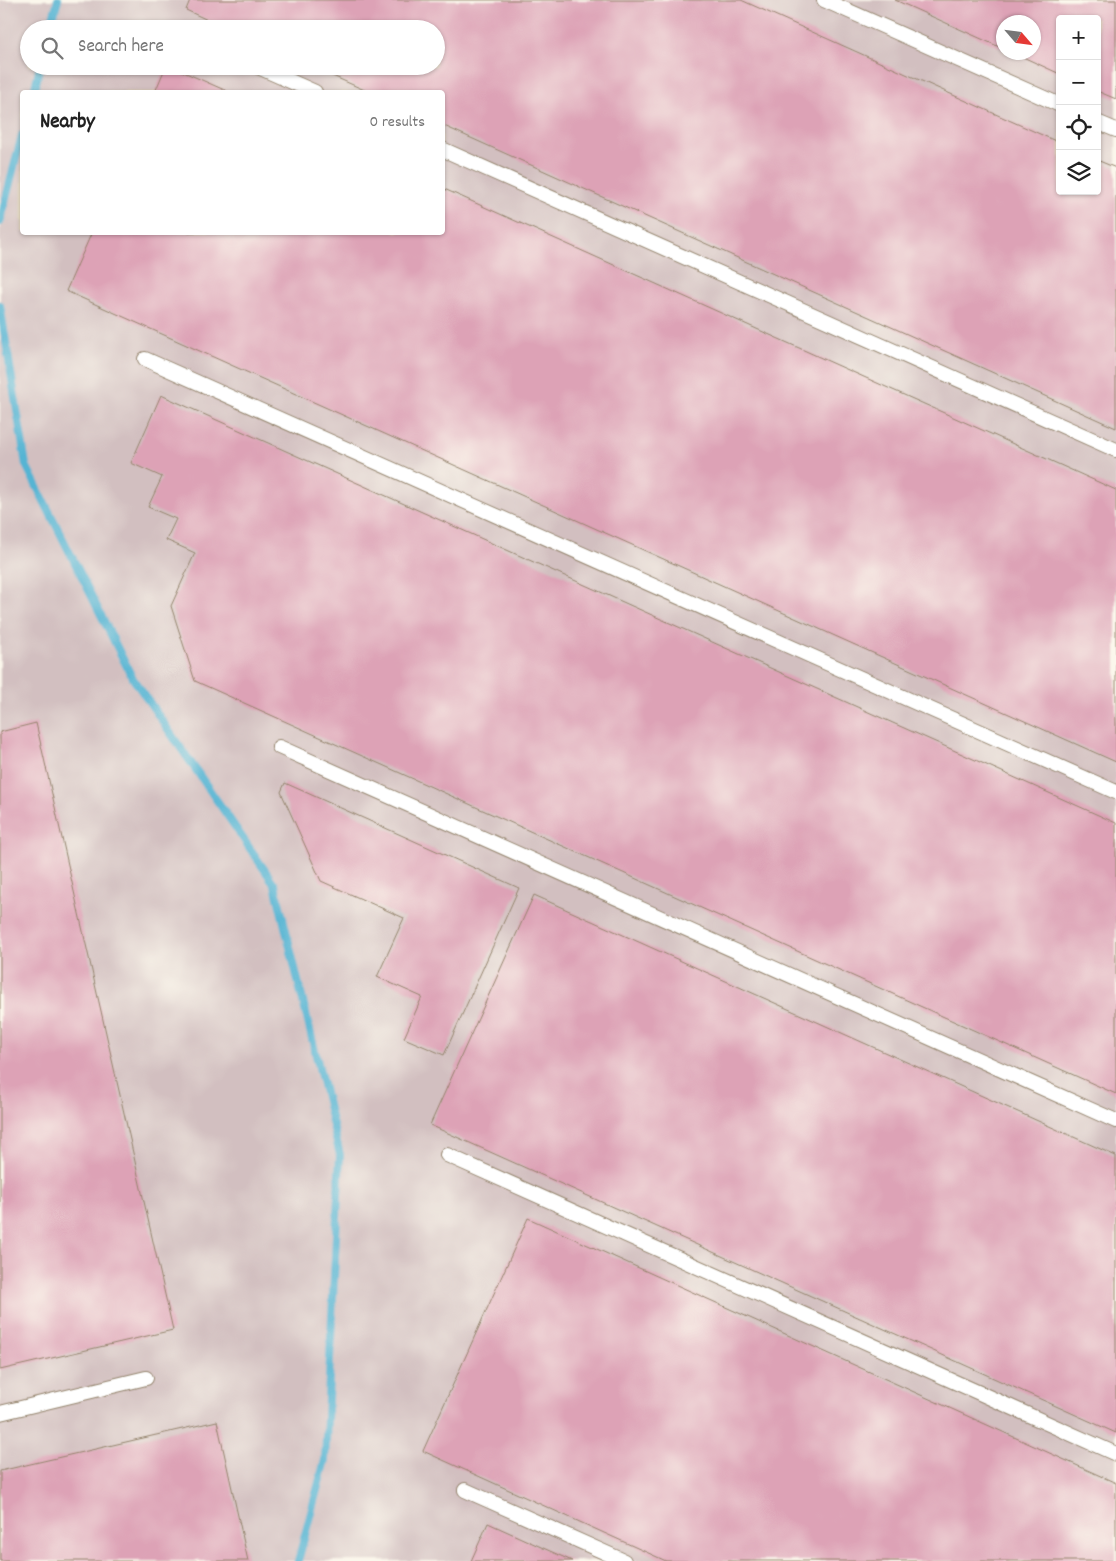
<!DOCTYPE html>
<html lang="en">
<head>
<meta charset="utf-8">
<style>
  :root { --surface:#fff; --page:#f2f2f2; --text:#222; --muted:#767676; --line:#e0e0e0 }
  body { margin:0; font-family:Dekko,sans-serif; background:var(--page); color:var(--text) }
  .controls { position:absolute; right:15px; top:15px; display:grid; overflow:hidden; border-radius:5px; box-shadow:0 1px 4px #0004 }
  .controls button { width:45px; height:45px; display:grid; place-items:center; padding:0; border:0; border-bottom:1px solid var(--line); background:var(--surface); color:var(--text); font:25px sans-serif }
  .compass { position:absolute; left:996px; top:15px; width:45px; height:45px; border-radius:50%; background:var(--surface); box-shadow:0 1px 4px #0004; rotate:118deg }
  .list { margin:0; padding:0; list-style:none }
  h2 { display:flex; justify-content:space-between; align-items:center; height:65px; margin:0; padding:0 20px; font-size:21px }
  h2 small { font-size:16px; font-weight:400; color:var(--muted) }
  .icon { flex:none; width:28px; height:28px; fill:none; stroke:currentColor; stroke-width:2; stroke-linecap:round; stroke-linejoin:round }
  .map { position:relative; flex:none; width:1116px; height:1561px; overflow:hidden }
  .search { position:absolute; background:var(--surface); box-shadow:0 1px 4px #0004; left:20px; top:20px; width:425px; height:55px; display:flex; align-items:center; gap:12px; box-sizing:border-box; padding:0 18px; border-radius:28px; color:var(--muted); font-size:19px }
  .panel { position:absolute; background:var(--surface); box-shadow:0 1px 4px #0004; left:20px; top:90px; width:425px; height:145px; border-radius:5px }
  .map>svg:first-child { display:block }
</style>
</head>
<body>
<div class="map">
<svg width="1116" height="1561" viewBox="0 0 1116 1561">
  <rect width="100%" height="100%" fill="#fbf7ec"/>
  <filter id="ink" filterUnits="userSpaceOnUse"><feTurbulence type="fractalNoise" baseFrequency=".02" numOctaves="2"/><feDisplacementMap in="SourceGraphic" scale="10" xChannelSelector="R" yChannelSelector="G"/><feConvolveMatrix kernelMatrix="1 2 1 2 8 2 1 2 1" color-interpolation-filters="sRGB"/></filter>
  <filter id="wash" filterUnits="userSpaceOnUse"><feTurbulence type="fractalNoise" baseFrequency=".0096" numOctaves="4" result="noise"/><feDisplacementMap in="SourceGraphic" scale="20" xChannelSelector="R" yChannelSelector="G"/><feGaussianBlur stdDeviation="1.12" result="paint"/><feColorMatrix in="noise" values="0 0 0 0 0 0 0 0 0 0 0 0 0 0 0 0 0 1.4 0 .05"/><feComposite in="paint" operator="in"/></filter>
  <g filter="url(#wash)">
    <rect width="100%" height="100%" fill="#eddfbc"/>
    <path fill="#d2bfc0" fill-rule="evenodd" d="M0,0h1116v1561h-1116zM1060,19h37v172h-37zM1004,22h30v30h-30zM29,29h407v37h-407zM22,92h420v140h-420z"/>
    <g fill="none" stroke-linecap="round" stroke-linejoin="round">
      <path stroke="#54b4d3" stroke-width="8" d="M50,29l8,-29
        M34,92l6,-26
        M0,222l22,-87
        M0,305l26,160 106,212 143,208 65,270 -15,305 -27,101"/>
    </g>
    <g id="blocks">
      <path fill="#dda2b6" d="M190,0h551l319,143v48h37v-31l19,8v260l-674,-303v-33h-73l-59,-26h126v-37h-209l-41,-19z
        M895,0h221v99l-19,-8v-72h-37v55l-48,-22h22v-30h-30v27z
        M166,66h4l59,26h-74z
        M442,188l674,302v272l-1050,-471 26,-59h350z
        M161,395l955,428v271l-921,-413 -24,-75 24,-53 -29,-13 10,-21 -28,-12 14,-30 -31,-14z
        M36,723l137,607 -173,40v-638z
        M285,783l234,105 -75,167 -40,-17 18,-41 -45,-20 27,-59 -83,-37 -40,-89z
        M534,895l582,261v277l-686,-308z
        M528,1218l588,265v78h-450l-243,-110z
        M217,1421l31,140h-248v-90z
        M488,1523l84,38h-101z"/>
    </g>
  </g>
  <g filter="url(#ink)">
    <use href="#blocks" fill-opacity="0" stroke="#94846d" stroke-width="1"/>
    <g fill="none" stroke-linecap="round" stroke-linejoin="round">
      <defs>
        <path id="lane" d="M824,0l236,105
          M256,66l59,26
          M1097,122l19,8
          M442,149l674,301
          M145,359l971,433
          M279,747l837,374
          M447,1155l669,299
          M0,1413l146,-35
          M465,1490l159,71"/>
      </defs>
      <use href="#lane" stroke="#94846d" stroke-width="16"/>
      <use href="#lane" stroke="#fff" stroke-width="14"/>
    </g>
  </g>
</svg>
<div class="controls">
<button>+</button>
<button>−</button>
<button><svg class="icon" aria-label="locate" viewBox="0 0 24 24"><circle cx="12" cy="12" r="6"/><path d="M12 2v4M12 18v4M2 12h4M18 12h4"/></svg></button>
<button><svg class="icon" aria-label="layers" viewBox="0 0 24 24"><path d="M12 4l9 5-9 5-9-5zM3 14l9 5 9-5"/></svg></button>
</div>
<svg class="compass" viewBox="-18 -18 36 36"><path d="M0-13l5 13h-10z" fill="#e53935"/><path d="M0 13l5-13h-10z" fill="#767676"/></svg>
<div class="search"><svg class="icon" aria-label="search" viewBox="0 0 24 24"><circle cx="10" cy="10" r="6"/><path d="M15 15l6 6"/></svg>Search here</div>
<section class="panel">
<h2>Nearby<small>0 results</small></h2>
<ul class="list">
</ul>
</section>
</div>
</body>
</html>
